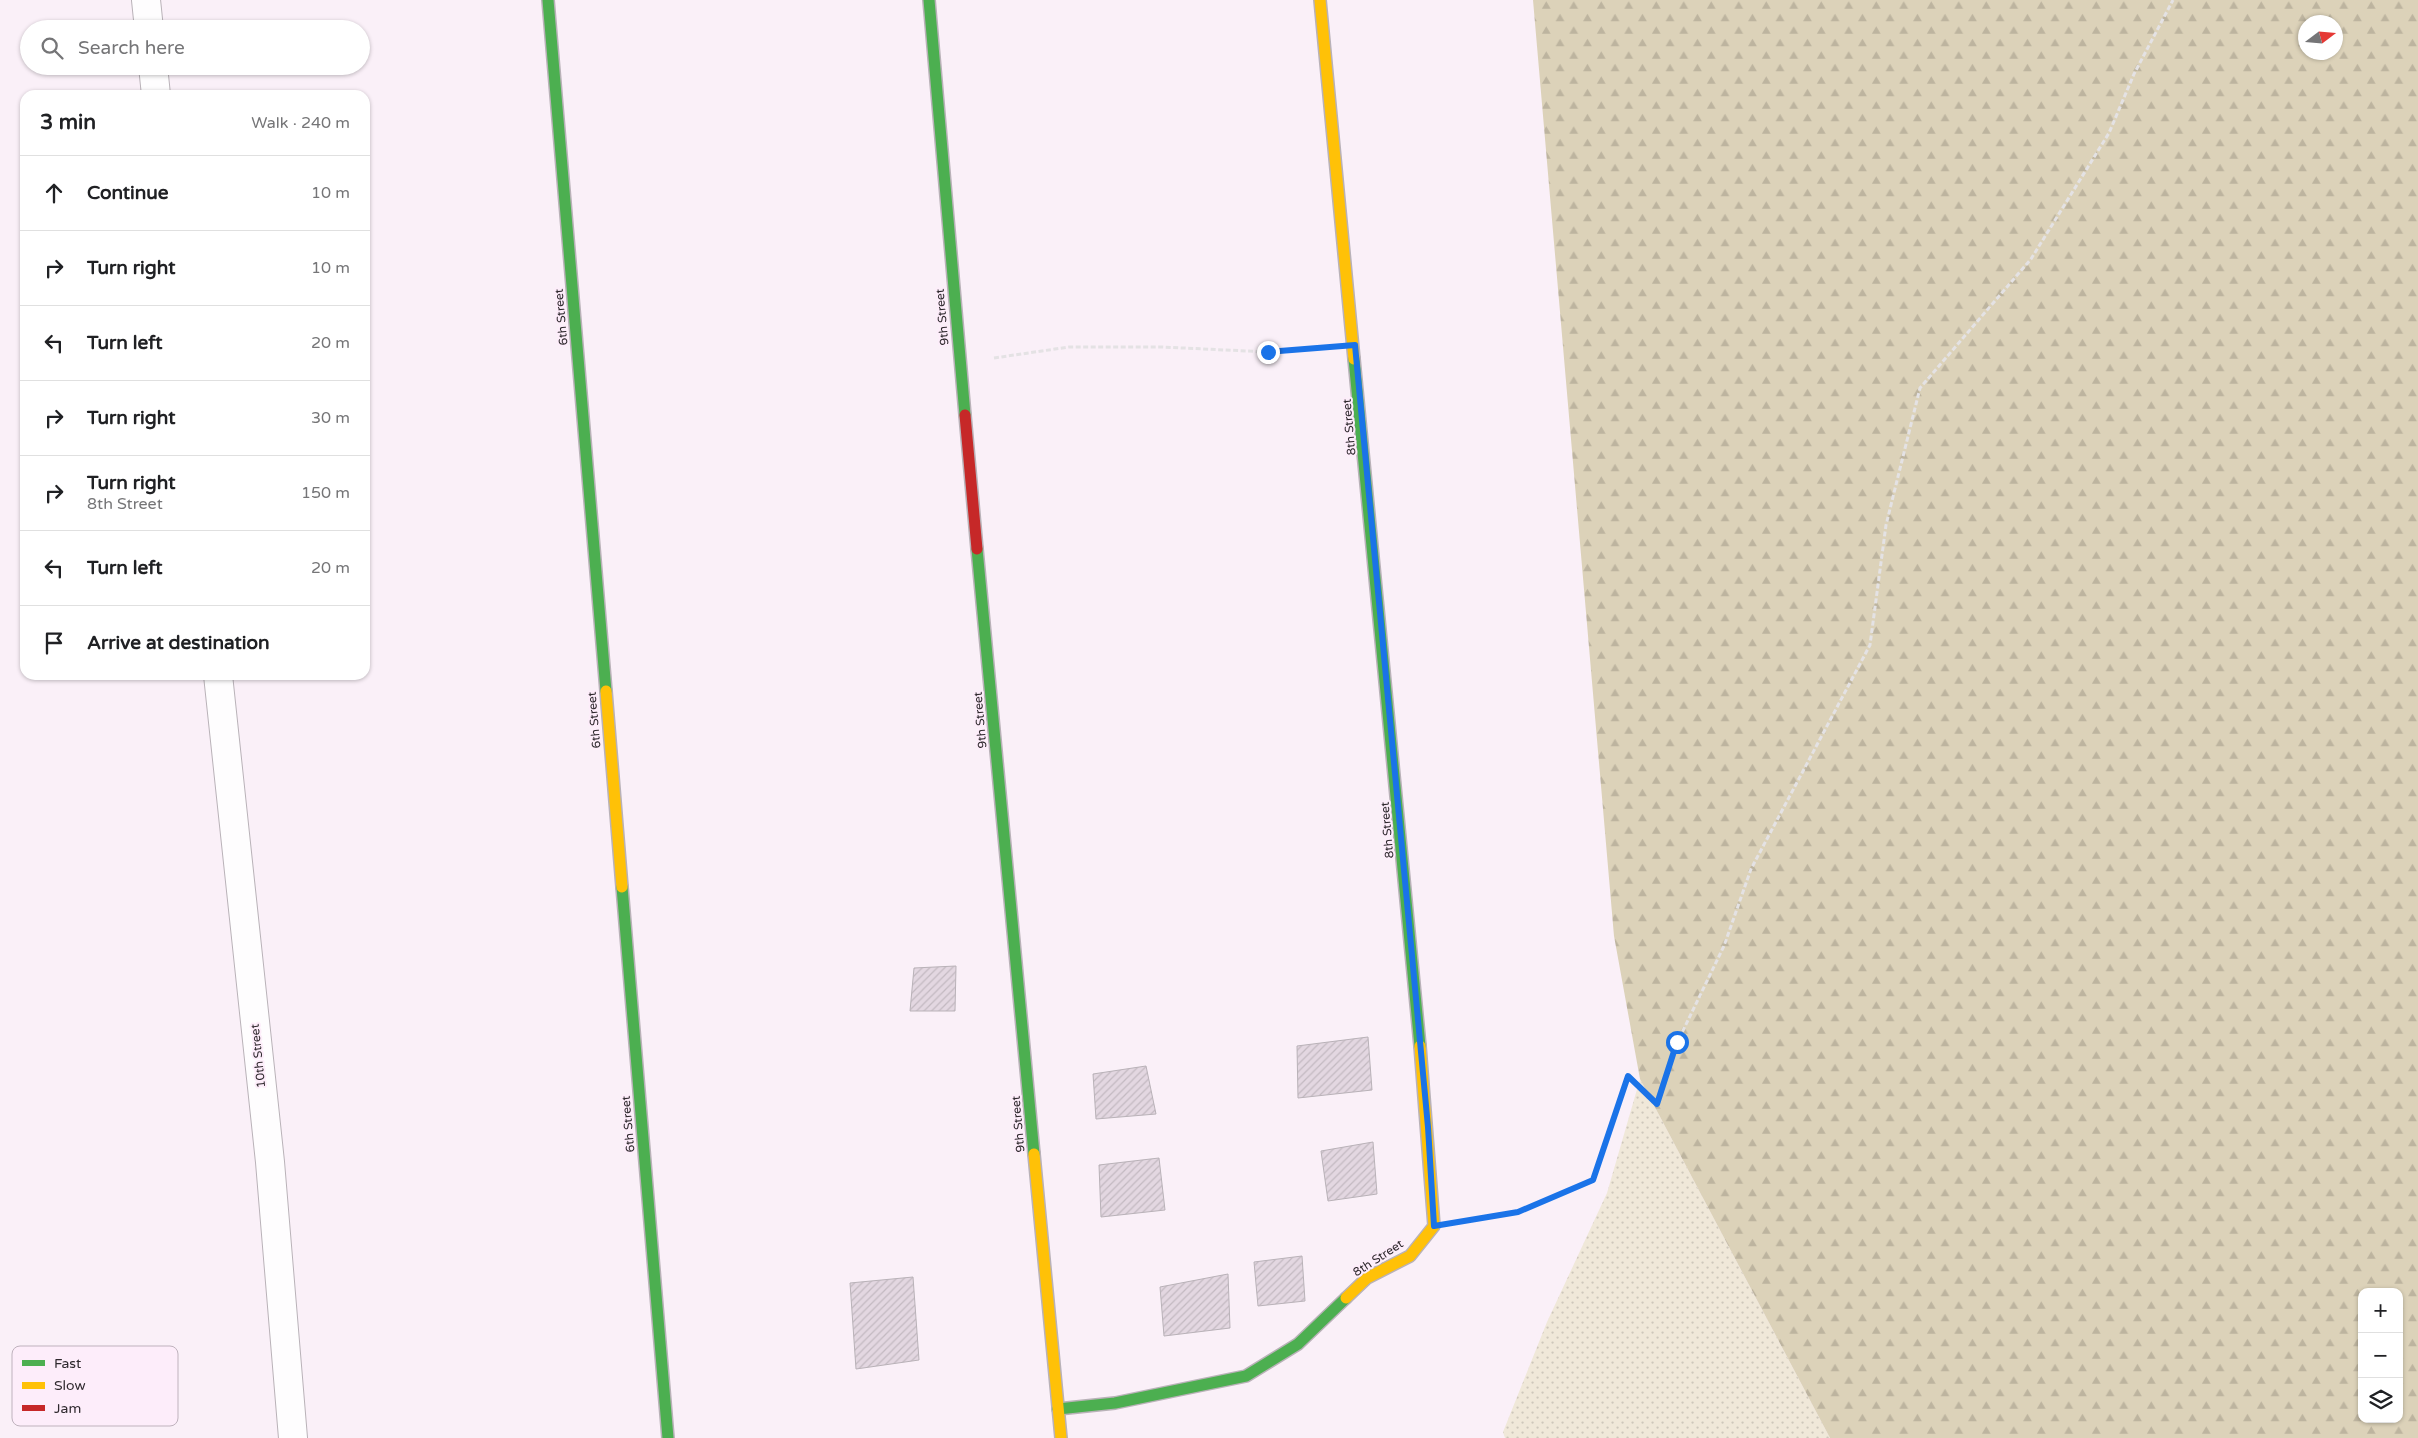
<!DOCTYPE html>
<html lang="en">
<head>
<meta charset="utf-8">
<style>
  :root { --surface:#fff; --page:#f2f2f2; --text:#202124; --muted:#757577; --line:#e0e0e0 }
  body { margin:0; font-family:"Varela Round",sans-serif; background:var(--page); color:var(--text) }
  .controls { position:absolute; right:15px; bottom:15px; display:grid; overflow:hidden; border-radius:10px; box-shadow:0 1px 4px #0004 }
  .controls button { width:45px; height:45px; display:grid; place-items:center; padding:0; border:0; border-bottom:1px solid var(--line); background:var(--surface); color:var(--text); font:25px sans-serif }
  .compass { position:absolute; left:2298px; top:15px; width:45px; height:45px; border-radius:50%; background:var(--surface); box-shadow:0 1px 4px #0004; rotate:74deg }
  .stop { position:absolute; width:15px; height:15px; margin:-11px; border:4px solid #1a73e8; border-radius:50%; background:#fff }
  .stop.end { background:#1a73e8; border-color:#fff; box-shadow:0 1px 5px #0008 }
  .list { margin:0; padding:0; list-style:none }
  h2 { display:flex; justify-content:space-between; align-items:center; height:65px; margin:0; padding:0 20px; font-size:21px }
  h2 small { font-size:16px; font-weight:400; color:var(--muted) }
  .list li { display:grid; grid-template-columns:32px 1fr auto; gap:15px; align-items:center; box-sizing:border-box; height:75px; padding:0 20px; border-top:1px solid var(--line) }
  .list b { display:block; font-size:19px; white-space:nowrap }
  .list p { margin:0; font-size:16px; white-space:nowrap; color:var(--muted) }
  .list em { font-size:16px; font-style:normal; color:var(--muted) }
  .icon { flex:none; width:28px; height:28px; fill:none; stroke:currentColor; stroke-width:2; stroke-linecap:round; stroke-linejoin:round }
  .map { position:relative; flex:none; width:2418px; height:1438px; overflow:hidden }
  .search { position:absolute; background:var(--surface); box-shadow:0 1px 4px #0004; left:20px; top:20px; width:350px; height:55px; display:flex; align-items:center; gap:12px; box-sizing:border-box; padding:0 18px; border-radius:28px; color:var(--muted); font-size:19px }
  .panel { position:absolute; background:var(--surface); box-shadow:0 1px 4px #0004; left:20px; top:90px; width:350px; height:590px; border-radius:15px }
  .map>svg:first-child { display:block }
</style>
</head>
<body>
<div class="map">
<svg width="2418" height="1438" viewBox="0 0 2418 1438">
  <defs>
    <pattern id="grass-dots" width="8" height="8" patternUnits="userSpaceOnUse" patternTransform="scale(1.25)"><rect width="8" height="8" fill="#f0e8d9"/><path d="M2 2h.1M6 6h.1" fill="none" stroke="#cec7bb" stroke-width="1.8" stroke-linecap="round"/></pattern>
    <pattern id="forest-firs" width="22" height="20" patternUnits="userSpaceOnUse" patternTransform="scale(1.25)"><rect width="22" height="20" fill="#dcd2b9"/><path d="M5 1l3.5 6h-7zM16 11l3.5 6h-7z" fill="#bdb49f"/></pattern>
    <pattern id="building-hatch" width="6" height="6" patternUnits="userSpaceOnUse" patternTransform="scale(1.25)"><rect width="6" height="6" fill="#e3d7e1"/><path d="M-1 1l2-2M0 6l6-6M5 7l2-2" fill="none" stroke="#c3b9c1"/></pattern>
  </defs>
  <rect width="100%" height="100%" fill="#faf0f8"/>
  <path fill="url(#grass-dots)" d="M1640,1079l190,359h-325l-2,-6 44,-110 60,-129z"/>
  <path fill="url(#forest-firs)" fill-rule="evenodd" d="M1533,0h885v1438h-588l-190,-359 -26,-143zM2306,22h30v30h-30zM2362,1292h37v127h-37z"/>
  <path fill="url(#building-hatch)" stroke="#b9b2b8" d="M956,966l-1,45h-45l4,-43z
    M1368,1037l4,53 -74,8 -1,-52z
    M1146,1066l10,48 -60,5 -3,-45z
    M1373,1142l4,52 -49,7 -7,-50z
    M1159,1158l6,52 -64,7 -2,-52z
    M1302,1256l3,45 -47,5 -4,-44z
    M1228,1274l2,54 -66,8 -4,-49z
    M913,1277l6,83 -63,9 -6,-86z"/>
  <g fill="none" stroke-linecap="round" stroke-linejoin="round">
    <defs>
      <path id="street" d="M146,0l3,29
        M153,66l3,29
        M218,675l52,487 23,276"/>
      <path id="fast" d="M548,0l58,691
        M929,0l36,415
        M1354,359l66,687
        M977,549l57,605
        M622,887l46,551
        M1058,1409l57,-6 131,-27 52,-32 48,-46"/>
      <path id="slow" d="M1320,0l34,359
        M606,691l16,196
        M1034,1154l27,284
        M1346,1298l21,-20 43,-22 24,-30 -14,-180"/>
      <path id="jam" d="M965,415l12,134"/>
    </defs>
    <use href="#street" stroke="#b9b2b8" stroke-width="30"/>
    <use href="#fast" stroke="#b9b2b8" stroke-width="14"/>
    <use href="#slow" stroke="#b9b2b8" stroke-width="14"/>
    <use href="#jam" stroke="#b9b2b8" stroke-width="14"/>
    <path stroke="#e4e2e4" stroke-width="3" stroke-dasharray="5 2.5" stroke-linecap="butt" d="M994,358l75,-11h93l106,5 51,-4
      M1467,1221l51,-9 75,-33 34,-103 30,28 20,-61 47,-97 27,-77 119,-224 16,-120 34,-137 111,-129 78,-126 25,-59 39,-74"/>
    <use href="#street" stroke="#fefdfe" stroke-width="28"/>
    <use href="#fast" stroke="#4caf50" stroke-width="11"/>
    <use href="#slow" stroke="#ffc107" stroke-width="11"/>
    <use href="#jam" stroke="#c62828" stroke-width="11"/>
  </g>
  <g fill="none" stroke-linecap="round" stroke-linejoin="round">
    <path stroke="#1a73e8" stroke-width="6" d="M1268,352l87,-7 73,782 6,99 84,-14 75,-32 35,-104 29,28 20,-62"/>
  </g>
  <g text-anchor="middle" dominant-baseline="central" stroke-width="4" stroke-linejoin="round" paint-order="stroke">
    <g font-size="12" fill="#2f292e" stroke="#fdedfa">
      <text transform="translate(561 317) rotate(-95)">6th Street</text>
      <text transform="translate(942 317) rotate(-95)">9th Street</text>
      <text transform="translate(1349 427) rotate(-95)">8th Street</text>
      <text transform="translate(594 720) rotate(-95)">6th Street</text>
      <text transform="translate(980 720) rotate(-95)">9th Street</text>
      <text transform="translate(1387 830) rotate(-95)">8th Street</text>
      <text transform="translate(258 1056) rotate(-96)">10th Street</text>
      <text transform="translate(628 1124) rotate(-95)">6th Street</text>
      <text transform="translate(1018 1124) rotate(-95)">9th Street</text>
      <text transform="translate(1378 1258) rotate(-33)">8th Street</text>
    </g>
  </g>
  <rect x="12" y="1346" width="166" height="80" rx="8" fill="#fdedfa" stroke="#bfb2bd" stroke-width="1"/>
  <rect x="22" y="1360" width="23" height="6" fill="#4caf50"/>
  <rect x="22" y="1382" width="23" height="7" fill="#ffc107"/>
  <rect x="22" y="1405" width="23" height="6" fill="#c62828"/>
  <g font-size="14" fill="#2f292e">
    <text x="54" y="1368">Fast</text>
    <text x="54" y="1390">Slow</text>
    <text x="54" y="1413">Jam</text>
  </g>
</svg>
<div class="controls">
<button>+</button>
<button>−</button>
<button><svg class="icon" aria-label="layers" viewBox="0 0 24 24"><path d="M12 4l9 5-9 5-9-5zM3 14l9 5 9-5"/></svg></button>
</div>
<svg class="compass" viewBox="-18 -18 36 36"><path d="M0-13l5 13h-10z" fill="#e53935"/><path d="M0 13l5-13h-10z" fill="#757577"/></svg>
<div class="stop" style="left:1677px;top:1042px"></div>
<div class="stop end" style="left:1268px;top:352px"></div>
<div class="search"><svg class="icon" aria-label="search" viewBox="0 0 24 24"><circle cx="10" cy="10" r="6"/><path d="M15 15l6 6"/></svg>Search here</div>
<section class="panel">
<h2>3 min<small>Walk · 240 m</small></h2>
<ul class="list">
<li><svg class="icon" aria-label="ahead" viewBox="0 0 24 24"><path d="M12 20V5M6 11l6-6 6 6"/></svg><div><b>Continue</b></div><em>10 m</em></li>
<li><svg class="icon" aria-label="right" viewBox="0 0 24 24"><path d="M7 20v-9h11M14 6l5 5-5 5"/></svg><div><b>Turn right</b></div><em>10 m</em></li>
<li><svg class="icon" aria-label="left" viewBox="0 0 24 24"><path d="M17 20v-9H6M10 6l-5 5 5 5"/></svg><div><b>Turn left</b></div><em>20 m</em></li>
<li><svg class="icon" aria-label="right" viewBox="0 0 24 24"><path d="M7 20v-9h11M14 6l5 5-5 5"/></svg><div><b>Turn right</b></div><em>30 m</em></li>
<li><svg class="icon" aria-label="right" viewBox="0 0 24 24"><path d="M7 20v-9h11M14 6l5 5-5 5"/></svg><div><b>Turn right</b><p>8th Street</p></div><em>150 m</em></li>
<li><svg class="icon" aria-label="left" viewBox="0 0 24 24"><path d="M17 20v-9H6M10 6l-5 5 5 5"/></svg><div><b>Turn left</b></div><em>20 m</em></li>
<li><svg class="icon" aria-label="arrive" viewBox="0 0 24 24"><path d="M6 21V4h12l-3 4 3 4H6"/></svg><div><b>Arrive at destination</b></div></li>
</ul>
</section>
</div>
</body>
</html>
